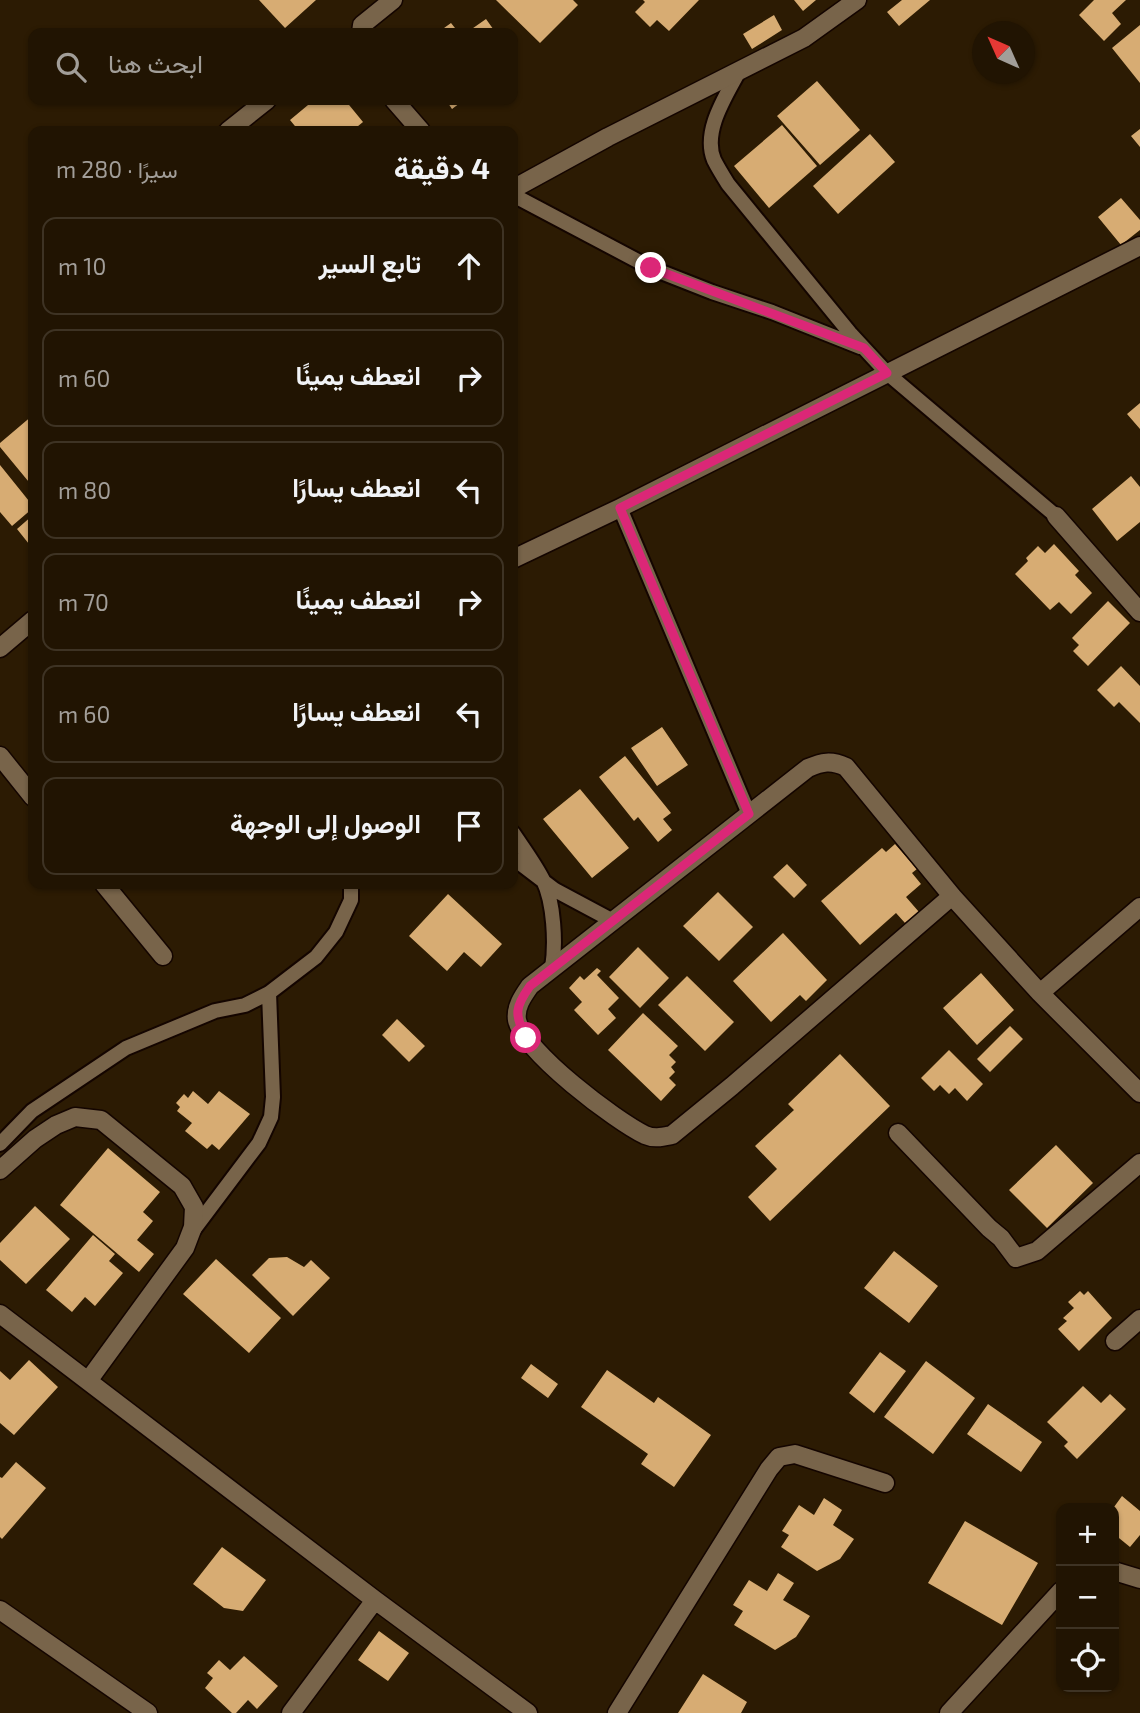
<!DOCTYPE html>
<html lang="ar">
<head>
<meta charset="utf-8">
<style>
  :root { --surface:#211402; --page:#291d0c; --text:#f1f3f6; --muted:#a29e99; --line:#3e3324 }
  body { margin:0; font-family:"Exo 2",Vazirmatn,sans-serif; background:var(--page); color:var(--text); direction:rtl }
  .controls { position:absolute; right:21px; bottom:21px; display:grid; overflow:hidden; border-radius:14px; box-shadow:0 2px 5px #0004 }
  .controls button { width:63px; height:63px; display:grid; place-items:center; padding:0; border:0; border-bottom:2px solid var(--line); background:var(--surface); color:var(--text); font:35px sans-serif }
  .compass { position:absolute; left:972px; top:21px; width:63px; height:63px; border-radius:50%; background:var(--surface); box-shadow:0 2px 5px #0004; rotate:315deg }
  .stop { position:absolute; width:21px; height:21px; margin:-16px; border:5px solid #db2777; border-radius:50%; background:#fff }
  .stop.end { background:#db2777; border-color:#fff; box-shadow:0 2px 7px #0008 }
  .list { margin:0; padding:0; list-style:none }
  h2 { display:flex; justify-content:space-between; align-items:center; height:91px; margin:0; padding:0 28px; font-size:30px }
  h2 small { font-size:23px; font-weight:400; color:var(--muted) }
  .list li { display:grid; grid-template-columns:46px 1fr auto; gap:21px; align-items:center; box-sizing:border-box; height:98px; margin:0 14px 14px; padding:0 14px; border:2px solid var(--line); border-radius:14px }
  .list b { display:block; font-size:26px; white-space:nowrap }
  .list em { font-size:23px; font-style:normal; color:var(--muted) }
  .icon { flex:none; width:38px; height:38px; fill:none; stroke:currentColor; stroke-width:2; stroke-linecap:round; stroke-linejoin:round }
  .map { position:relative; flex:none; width:1140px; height:1713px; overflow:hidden; direction:ltr }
  .search { position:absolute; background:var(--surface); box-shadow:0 2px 5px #0004; left:28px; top:28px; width:490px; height:77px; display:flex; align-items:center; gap:18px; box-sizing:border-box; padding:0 24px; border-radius:14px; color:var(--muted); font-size:26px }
  .panel { position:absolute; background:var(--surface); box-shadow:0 2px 5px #0004; left:28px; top:126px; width:490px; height:763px; border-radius:14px; direction:rtl }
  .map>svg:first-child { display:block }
</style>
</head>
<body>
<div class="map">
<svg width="1140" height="1713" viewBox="0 0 1140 1713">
  <rect width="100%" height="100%" fill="#2c1b03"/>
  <path fill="#d7ac73" d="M259,0h57l-31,28z
    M496,0h77l5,5 -38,38z
    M643,0h56l-30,31 -12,-11 -7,7 -15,-15 10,-10z
    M794,0h22l-13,11z
    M902,0h28l-31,26 -12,-14z
    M1094,0h32l-14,13 9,11 -17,17 -25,-26z
    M774,15l8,15 -30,19 -9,-15z
    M486,19l10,14h-30z
    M451,23l8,10h-22z
    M1140,25v58l-28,-35z
    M817,81l43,49 -40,35 -43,-49z
    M314,100h31l18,22 -11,9h-53l-9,-11z
    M446,100h18l-12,9z
    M782,125l35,41 -48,42 -35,-42z
    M1140,129v18l-9,-11z
    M870,134l25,28 -57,52 -25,-28z
    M1121,198l19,22v10l-19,15 -23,-28z
    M1140,403v26l-13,-15z
    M33,415v72l-33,-40v-4z
    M0,465l33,41v2l-21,18 -12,-14z
    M1131,476l9,11v35l-23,19 -25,-32z
    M33,515v34l-16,-20z
    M1054,544l25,27 -4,4 17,18 -21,21 -12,-12 -9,8 -35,-36 13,-13 -2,-3 12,-12 7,7z
    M1108,601l22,22 -42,43 -15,-15 6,-6 -7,-7z
    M1121,666l19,20v37l-21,-21 -5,5 -17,-17z
    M662,727l26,38 -31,21 -26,-38z
    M625,756l46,57 -8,6 9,11 -14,12 -20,-25 -4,4 -35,-44z
    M580,789l49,59 -37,30 -49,-59z
    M895,844l22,25 -5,4 9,11 -15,13 13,15 -14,11 -9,-10 -36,32 -39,-44 61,-53 4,4z
    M787,864l20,21 -13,13 -21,-21z
    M718,892l35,35 -34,34 -36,-35z
    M448,894l54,50 -21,23 -17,-15 -17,19 -38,-35z
    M783,933l44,47 -21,21 -6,-6 -29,27 -38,-41z
    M638,947l31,31 -29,30 -31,-31z
    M597,968l4,3 -4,4 22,23 -11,11 8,9 -18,17 -24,-25 8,-8 -13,-14 11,-12 4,4z
    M981,973l33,37 -37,35 -34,-37z
    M687,976l47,46 -29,29 -47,-46z
    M643,1013l35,33 -9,9 7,7 -5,5 4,5 -6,6 7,7 -15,16 -53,-51z
    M397,1019l28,27 -16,16 -27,-27z
    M1010,1026l13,13 -33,33 -13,-13z
    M949,1050l34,34 -16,17 -12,-13 -6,6 -9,-9 -6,6 -13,-13z
    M840,1054l50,52 -120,115 -22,-24 29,-28 -22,-23 39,-36 -6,-6z
    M193,1091l15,13 11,-13 31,23 -31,36 -7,-6 -5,5 -22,-18 7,-8 -15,-12 3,-4 -4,-4 8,-9 4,4z
    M1056,1145l37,38 -46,45 -38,-38z
    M108,1148l52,44 -17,20 10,9 -16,19 17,14 -15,18 -79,-67z
    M35,1206l35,33 -44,45 -26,-24v-17z
    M93,1235l22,19 -6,7 14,12 -28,33 -10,-9 -13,15 -26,-22z
    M894,1251l44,35 -29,37 -45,-35z
    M287,1257l17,10 7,-7 19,18 -37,38 -41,-41 17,-17z
    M216,1259l65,59 -32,35 -66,-59z
    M1080,1291l4,4 4,-4 24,27 -33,33 -21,-22 9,-8 -4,-3 11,-10 -6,-6z
    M880,1352l26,19 -32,42 -25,-20z
    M29,1360l29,27 -44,48 -14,-12v-52l10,9z
    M926,1361l49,37 -42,56 -49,-37z
    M531,1364l27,20 -10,14 -27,-20z
    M607,1370l47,33 4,-6 53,38 -37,52 -33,-23 7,-10 -67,-47z
    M1083,1386l18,17 9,-9 16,15 -49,50 -13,-13 4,-4 -21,-20z
    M988,1404l54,38 -21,30 -54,-38z
    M16,1462l30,26 -44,51 -2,-2v-60l2,1z
    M1122,1496l18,15v24l-10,12 -16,-13v-27z
    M824,1498l18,12 -9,15 21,14 -14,20 -23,12 -36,-24 8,-12 -7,-4 17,-26 15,10z
    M965,1521l73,42 -36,62 -74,-42z
    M222,1547l44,33 -23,31 -19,-3 -31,-24z
    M778,1573l16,10 -11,17 27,16 -14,21 -21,13 -41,-25 9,-14 -10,-6 16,-25 18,11z
    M379,1631l30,22 -21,28 -30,-21z
    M244,1656l34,30 -21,23 -9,-9 -12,13h-4l-27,-25 8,-10 -6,-5 12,-13 11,10z
    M703,1674l44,28 -6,11h-63z"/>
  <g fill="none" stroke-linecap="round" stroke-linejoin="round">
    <defs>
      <path id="service" d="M739,71c-13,25 -37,60 -25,89 4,8 9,16 14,24l122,149 37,40 169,143
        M513,195l138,73 61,24 60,20 88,35
        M620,508l129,306
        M513,833c10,15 22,31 30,47 11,22 13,64 9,88
        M513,858l42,32 58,31
        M0,1144l32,-33 94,-63 89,-37 30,-6 24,-12 47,-36 20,-25 15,-32v-16
        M192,1232l67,-89 12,-26 2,-20 -4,-104"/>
      <path id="minor" d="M361,33l1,-8 31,-25
        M394,100l27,31
        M228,131l39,-31
        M513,189l95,-52 196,-99 53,-38
        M1056,516l84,96
        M513,559l107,-51 520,-262
        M0,648l33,-28
        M0,756l33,41
        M104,884l59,72
        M952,896l-220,190 -60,49c-10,2 -18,4 -27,0 -29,-14 -121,-83 -128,-115 -2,-13 6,-24 13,-34l278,-218c14,-6 23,-8 38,-1l106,129 88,97 100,100
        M1040,993l100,-86
        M898,1133l91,95 12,10 15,20 21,-7 103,-88
        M0,1170l35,-31 21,-14 19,-8 26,3 81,66 12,21 -1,20 -8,21 -97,133
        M0,1314l375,286 153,113
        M1115,1341l25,-22
        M1114,1571l26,8
        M0,1610l148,103
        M291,1713l84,-113
        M617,1713l152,-244 10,-12 16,-3 90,29
        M949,1713l112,-122"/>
    </defs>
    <use href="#service" stroke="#140500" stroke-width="18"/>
    <use href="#minor" stroke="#140500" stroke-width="21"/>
    <use href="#service" stroke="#78644a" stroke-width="14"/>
    <use href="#minor" stroke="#78644a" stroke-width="18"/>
  </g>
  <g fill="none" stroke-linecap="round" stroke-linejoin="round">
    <path stroke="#db2777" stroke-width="9" d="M526,1038c-12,-24 -11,-31 4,-52l219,-172 -129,-306 267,-135 -23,-25 -213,-80"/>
  </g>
</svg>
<div class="controls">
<button>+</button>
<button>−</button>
<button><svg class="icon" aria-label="locate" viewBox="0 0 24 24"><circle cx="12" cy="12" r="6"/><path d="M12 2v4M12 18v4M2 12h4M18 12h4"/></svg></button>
</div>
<svg class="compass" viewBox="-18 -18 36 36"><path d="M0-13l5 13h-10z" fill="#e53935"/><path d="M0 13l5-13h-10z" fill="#a29e99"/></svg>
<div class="stop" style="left:526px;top:1038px"></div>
<div class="stop end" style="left:651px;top:268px"></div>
<div class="search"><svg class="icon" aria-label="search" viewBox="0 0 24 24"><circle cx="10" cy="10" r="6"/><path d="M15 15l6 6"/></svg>ابحث هنا</div>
<section class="panel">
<h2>4 دقيقة<small>سيرًا · 280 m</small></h2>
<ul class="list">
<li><svg class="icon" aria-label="ahead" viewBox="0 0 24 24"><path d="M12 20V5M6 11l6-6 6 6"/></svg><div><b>تابع السير</b></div><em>10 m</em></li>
<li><svg class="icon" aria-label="right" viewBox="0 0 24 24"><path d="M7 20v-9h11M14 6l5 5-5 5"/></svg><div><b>انعطف يمينًا</b></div><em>60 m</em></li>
<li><svg class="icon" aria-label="left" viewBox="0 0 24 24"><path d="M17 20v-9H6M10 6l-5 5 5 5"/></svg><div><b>انعطف يسارًا</b></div><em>80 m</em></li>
<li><svg class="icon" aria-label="right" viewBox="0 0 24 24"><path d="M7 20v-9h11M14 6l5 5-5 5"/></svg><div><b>انعطف يمينًا</b></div><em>70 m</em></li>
<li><svg class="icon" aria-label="left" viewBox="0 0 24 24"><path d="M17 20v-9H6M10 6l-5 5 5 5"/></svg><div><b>انعطف يسارًا</b></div><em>60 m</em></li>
<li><svg class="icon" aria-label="arrive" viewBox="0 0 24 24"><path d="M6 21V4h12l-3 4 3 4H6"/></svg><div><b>الوصول إلى الوجهة</b></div></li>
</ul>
</section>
</div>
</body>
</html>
